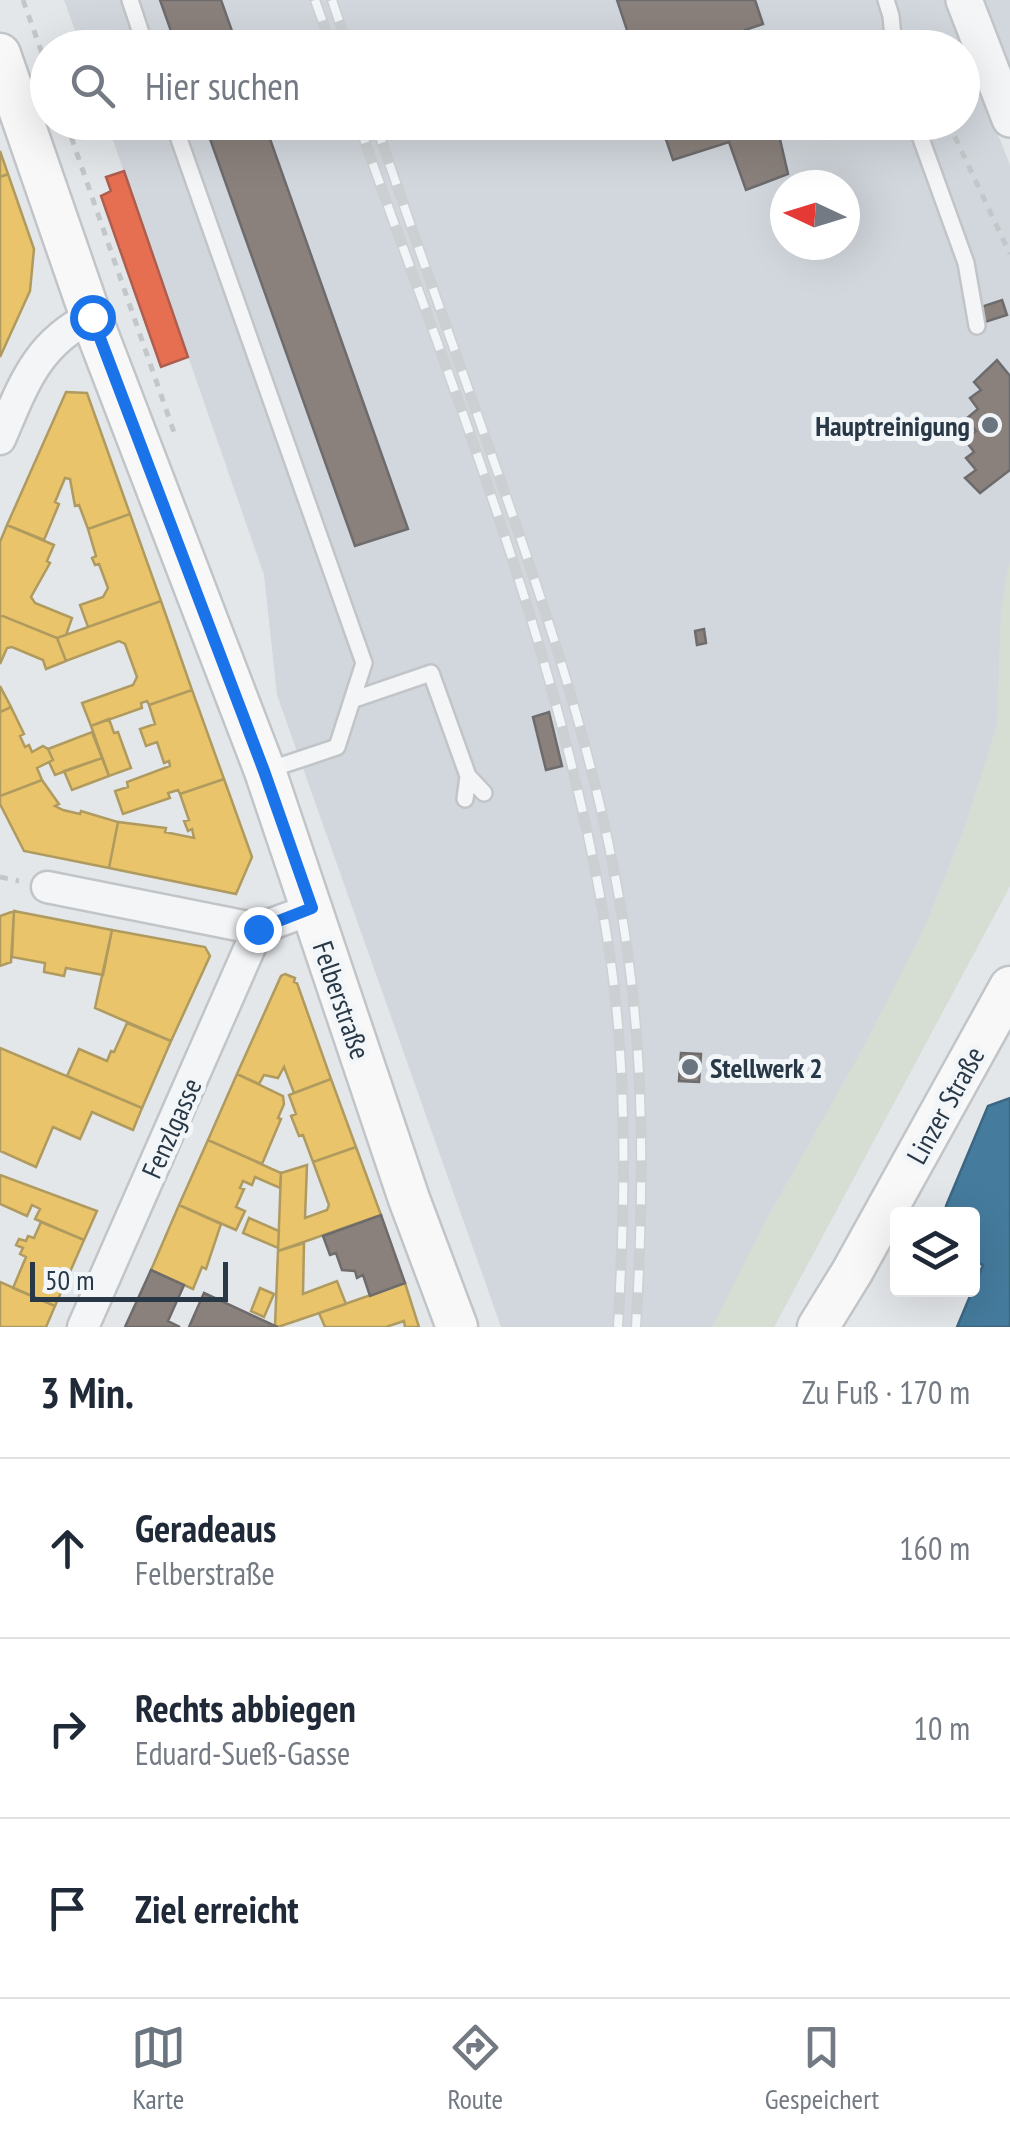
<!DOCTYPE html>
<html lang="de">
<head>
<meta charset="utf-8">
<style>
  :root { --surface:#fff; --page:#f2f2f3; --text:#1f2937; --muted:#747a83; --line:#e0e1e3; --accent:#6a757f }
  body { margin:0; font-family:"PT Sans Narrow",sans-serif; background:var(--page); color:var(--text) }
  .controls { position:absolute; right:30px; bottom:30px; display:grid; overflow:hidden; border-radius:10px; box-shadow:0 10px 40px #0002 }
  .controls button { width:90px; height:90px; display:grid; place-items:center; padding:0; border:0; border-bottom:2px solid var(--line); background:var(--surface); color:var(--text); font:50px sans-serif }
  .compass { position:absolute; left:770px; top:170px; width:90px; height:90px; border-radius:50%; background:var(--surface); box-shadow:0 10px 40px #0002; rotate:274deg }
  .scale { position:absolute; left:30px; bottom:25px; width:198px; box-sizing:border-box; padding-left:10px; border:5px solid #283846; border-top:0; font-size:28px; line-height:35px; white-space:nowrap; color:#283846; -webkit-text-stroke:8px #f2f6f9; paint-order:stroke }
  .stop { position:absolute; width:30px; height:30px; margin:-22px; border:8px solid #1a73e8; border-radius:50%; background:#fff }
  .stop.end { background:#1a73e8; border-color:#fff; box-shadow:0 2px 10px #0008 }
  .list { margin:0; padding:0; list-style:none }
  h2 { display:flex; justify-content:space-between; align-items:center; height:130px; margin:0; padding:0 40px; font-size:42px }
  h2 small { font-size:32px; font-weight:400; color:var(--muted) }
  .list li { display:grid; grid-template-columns:65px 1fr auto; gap:30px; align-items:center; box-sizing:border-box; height:180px; padding:0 40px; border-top:2px solid var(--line) }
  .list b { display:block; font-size:38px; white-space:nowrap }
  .list p { margin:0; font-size:32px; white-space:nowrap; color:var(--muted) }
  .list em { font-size:32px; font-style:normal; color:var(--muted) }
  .icon { flex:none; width:55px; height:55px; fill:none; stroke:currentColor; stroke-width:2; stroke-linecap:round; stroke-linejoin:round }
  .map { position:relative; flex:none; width:1010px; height:1327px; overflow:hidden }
  .search { position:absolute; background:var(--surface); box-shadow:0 10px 40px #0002; left:30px; right:30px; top:30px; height:110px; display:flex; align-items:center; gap:25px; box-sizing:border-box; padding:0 35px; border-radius:55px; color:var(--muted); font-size:38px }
  .sheet { height:670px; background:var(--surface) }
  nav { display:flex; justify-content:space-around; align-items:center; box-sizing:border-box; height:140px; border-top:2px solid var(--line); background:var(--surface); font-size:28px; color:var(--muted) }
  nav a { display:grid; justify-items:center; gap:5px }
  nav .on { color:var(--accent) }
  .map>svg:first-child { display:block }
</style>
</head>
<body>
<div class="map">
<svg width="1010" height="1327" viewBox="0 0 1010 1327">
  <rect width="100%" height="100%" fill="#e4e7ea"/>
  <path fill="#d2d7dd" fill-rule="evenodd" d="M64,0h881l65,165v721l-236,441h-273l-224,-632 -13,-120 -157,-452 855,-1v-74l-881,-1zM785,185h60v60h-60z
    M984,0h26v66z"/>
  <path fill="#d6ded4" d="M1010,558v328l-236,441h-62l59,-116 87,-154 66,-128 39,-97 34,-107 4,-117z"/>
  <path fill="#e9c46a" stroke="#af9a5f" stroke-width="2.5" d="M0,151l8,23 -8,3z
    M8,174l26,75 -4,42 -30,66v-180z
    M66,392l21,1 43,121 -42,15 -9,-24 -4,1 -5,-27 -5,-1 -10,24 4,2 -15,36 -37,-15z
    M130,514l31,87 -73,26 -8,-22 23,-8 5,-9 -9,-24 -4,1 -3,-7 4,-2 -8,-27z
    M7,525l47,20 -7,16 3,2 -19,34 4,6 37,15 -6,17 -9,3 -57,-23v-73z
    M161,601l31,89 -43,15 -2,-4 -6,2 1,5 -51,18 -9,-23 51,-18 4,-8 -12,-33 -6,-3 -53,20 -9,-23z
    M0,615l57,23 9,23 -20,8 -3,-9 -31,-13 -5,1 -7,16z
    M0,686l11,21 -11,5z
    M192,690l32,89 -44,15 -2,-4 -10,3 2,5 -47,16 -8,-23 13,-4 -1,-5 43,-16 -1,-5 -5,2 -7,-21 -11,4 -6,-17 15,-5 -6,-19z
    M11,707l13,27 -4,2 5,11 4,-2 3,7 11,-6 5,3 5,11 -16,8 5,12 -42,16v-84z
    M109,719l5,14 4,-1 13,36 -22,8 -18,-50z
    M92,732l10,26 -47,17 -6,-13 4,-2 -5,-11z
    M102,758l7,18 -37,14 -8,-19z
    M224,779l28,78 -16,37 -127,-26 9,-46 48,6 -1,4 29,6 -2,-9 -4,2 -4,-10 5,-1 -9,-26z
    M42,780l17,24 -4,2 8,4 17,4 1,-3 37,11 -9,46 -85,-17 -24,-47v-8z
    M14,911l-3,51 -11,4v-50z
    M14,911l98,19 -9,45 -37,-7 -2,8 -20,-4 1,-9 -33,-6z
    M112,930l93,17 5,9 -39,85 -76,-33z
    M285,974l10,4 -1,4 3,1 34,96 -37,14 -10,-26 -6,11 -14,-3 -5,9 -22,-10 44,-98z
    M127,1023l44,18 -29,67 -75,-32 12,-27 28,12 4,-10 3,1z
    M0,1048l142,60 -9,22 -41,-18 -12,27 -27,-12 -17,40 -36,-16z
    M237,1074l46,22 1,8 -6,14 3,1 -19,45 -54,-24z
    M331,1079l25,68 -43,15 -10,-27 -4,1 -8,-20 5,-2 -7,-19z
    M208,1140l73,33 -1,15 -25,-11 -3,8 -9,-4 -3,7 4,1 -8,18 9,4 -9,19 -57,-25z
    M356,1147l25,68 -103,36 3,-78 26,-8 -2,53 22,-8 2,-5 -16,-43z
    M0,1175l97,36 -13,29 -49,-21 5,-10 -8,-4 -5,11 -27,-12z
    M179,1205l42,19 -15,45 -4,-2 -9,22 -42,-19z
    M249,1218l30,13 -1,17 -35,-15z
    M41,1222l43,18 -29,66 -42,-18 13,-31 -6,-3 3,-6 -7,-3 3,-6 7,2 2,-5 6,2z
    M304,1243l-1,51 34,-13 9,23 -68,23 -3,-1 3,-75z
    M0,1282l55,24 -9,21h-46z
    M405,1283l14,44h-14l-1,-6 -18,6h-61l-6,-14z
    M260,1288l14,6 -10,23 -13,-6z"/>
  <path fill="#e76f51" stroke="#ae5e4e" stroke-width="2.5" d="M124,171l64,186 -27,10 -60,-171 10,-5 -5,-14z"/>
  <path fill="#457b9d" stroke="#3c6783" stroke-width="2.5" d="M1010,1098v229h-53l26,-62 -11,-5v-46h-25l-1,-8 42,-100z
    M1010,1098v229h-53l26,-62 -11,-5v-46h-25l-1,-8 42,-100z"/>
  <path fill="#8a817c" stroke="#6d6b6c" stroke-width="2.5" d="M160,0h61l17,48h-61z
    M617,0h138l8,24 -18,6 6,18h-118z
    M204,122h60l144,407 -53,17z
    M660,122h116l12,52 -42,16 -17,-48 -56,18z
    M1002,300l5,15 -22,7 -4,-15z
    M997,360l13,16v94l-30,23 -15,-15 11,-8 -10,-12 8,-6 -9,-12 11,-9 -10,-12 12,-10 -8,-11 11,-8 -7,-8z
    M704,629l2,14 -9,2 -2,-14z
    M549,712l13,54 -16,4 -13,-53z
    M681,1053l20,1 -2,28 -20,-1z
    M381,1215l24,68 -35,13 -7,-21 -6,3 -2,-7 -13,-1 -6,-17 -6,2 -7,-19z
    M151,1270l33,15 -16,36 12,6h-55z
    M204,1293l71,33 3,1h-89z"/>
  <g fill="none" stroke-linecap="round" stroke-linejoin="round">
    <defs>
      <path id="service" d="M130,0l16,48
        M886,0l5,16 3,32
        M173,122l191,541 -27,84 -69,23
        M915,122l51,141 11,63
        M352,700l79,-27 37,103 16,17
        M465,799l3,-23"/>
      <path id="minor" d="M0,439c23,-53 36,-95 91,-122
        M47,887l211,42 54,-20
        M83,1327l175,-398"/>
      <path id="tertiary" d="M964,0l46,119"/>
      <path id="secondary" d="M0,54l91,263 174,454 144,428 48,128
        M818,1327l34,-55 158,-285"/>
    </defs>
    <use href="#service" stroke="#c2c5c8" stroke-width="20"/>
    <use href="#minor" stroke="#c2c5c8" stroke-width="35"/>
    <use href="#tertiary" stroke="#c2c5c8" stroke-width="40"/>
    <use href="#secondary" stroke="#c2c5c8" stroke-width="45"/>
    <path stroke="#c2c7ca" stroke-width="5" stroke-dasharray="8 8" stroke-linecap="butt" d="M23,0l25,70
      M66,122l110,316
      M948,122l62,132
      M0,877l19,4"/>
    <use href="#service" stroke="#f4f5f7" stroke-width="15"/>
    <use href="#minor" stroke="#f4f5f7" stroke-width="30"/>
    <use href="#tertiary" stroke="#f4f5f7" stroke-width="35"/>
    <use href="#secondary" stroke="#f8f8f8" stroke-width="40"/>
    <defs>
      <path id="rail" d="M315,0l17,48
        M332,0l16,48
        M358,122c96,273 209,546 252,834 18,123 15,247 8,371
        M375,122c37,108 75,215 113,323 60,169 118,340 141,518 16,121 14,243 7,364"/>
    </defs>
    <use href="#rail" stroke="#cdd0d2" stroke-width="11"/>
    <use href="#rail" stroke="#f2f6f9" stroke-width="8" stroke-dasharray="22" stroke-linecap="butt"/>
  </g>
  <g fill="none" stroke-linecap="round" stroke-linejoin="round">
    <path stroke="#1a73e8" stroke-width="12" d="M92,317l172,454 48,137 -54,21"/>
  </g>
  <g fill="#6a757f" stroke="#f2f6f9" stroke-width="4">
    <circle cx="990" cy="425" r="10"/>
    <circle cx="690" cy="1067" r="10"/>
  </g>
  <g text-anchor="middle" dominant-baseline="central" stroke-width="10" stroke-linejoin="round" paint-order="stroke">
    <g font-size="28" font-weight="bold" fill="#283846" stroke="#f2f6f9" text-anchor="end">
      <text x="970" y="425">Hauptreinigung</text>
      <text x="710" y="1067" text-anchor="start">Stellwerk 2</text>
    </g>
    <g font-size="28" fill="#283846" stroke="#f2f6f9">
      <text transform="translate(342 1000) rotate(71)">Felberstraße</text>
      <text transform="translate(945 1105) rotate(-61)">Linzer Straße</text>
      <text transform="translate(171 1128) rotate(-66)">Fenzlgasse</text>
    </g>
  </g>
</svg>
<div class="controls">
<button><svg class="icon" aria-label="layers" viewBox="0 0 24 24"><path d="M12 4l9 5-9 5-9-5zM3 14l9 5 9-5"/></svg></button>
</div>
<svg class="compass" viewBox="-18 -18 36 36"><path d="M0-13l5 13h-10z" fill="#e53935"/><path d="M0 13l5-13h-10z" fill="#747a83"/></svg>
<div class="scale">50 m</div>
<div class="stop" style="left:92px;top:317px"></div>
<div class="stop end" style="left:258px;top:929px"></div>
<div class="search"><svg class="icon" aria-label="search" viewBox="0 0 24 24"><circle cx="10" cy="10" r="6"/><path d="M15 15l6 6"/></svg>Hier suchen</div>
</div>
<section class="sheet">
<h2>3 Min.<small>Zu Fuß · 170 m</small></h2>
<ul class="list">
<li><svg class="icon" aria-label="ahead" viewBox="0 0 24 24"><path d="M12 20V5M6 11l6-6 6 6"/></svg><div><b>Geradeaus</b><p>Felberstraße</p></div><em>160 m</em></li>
<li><svg class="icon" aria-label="right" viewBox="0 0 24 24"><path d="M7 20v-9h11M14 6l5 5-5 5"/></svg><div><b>Rechts abbiegen</b><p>Eduard-Sueß-Gasse</p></div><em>10 m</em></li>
<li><svg class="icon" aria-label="arrive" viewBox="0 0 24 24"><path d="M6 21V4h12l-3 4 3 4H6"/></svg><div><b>Ziel erreicht</b></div></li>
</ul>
</section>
<nav>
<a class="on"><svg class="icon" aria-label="map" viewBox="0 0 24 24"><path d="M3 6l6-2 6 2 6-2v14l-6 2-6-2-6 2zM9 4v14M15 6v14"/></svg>Karte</a>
<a><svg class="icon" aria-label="directions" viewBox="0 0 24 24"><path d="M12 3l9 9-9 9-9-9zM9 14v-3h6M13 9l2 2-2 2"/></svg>Route</a>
<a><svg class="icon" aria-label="saved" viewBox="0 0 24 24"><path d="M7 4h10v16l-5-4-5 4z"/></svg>Gespeichert</a>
</nav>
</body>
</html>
